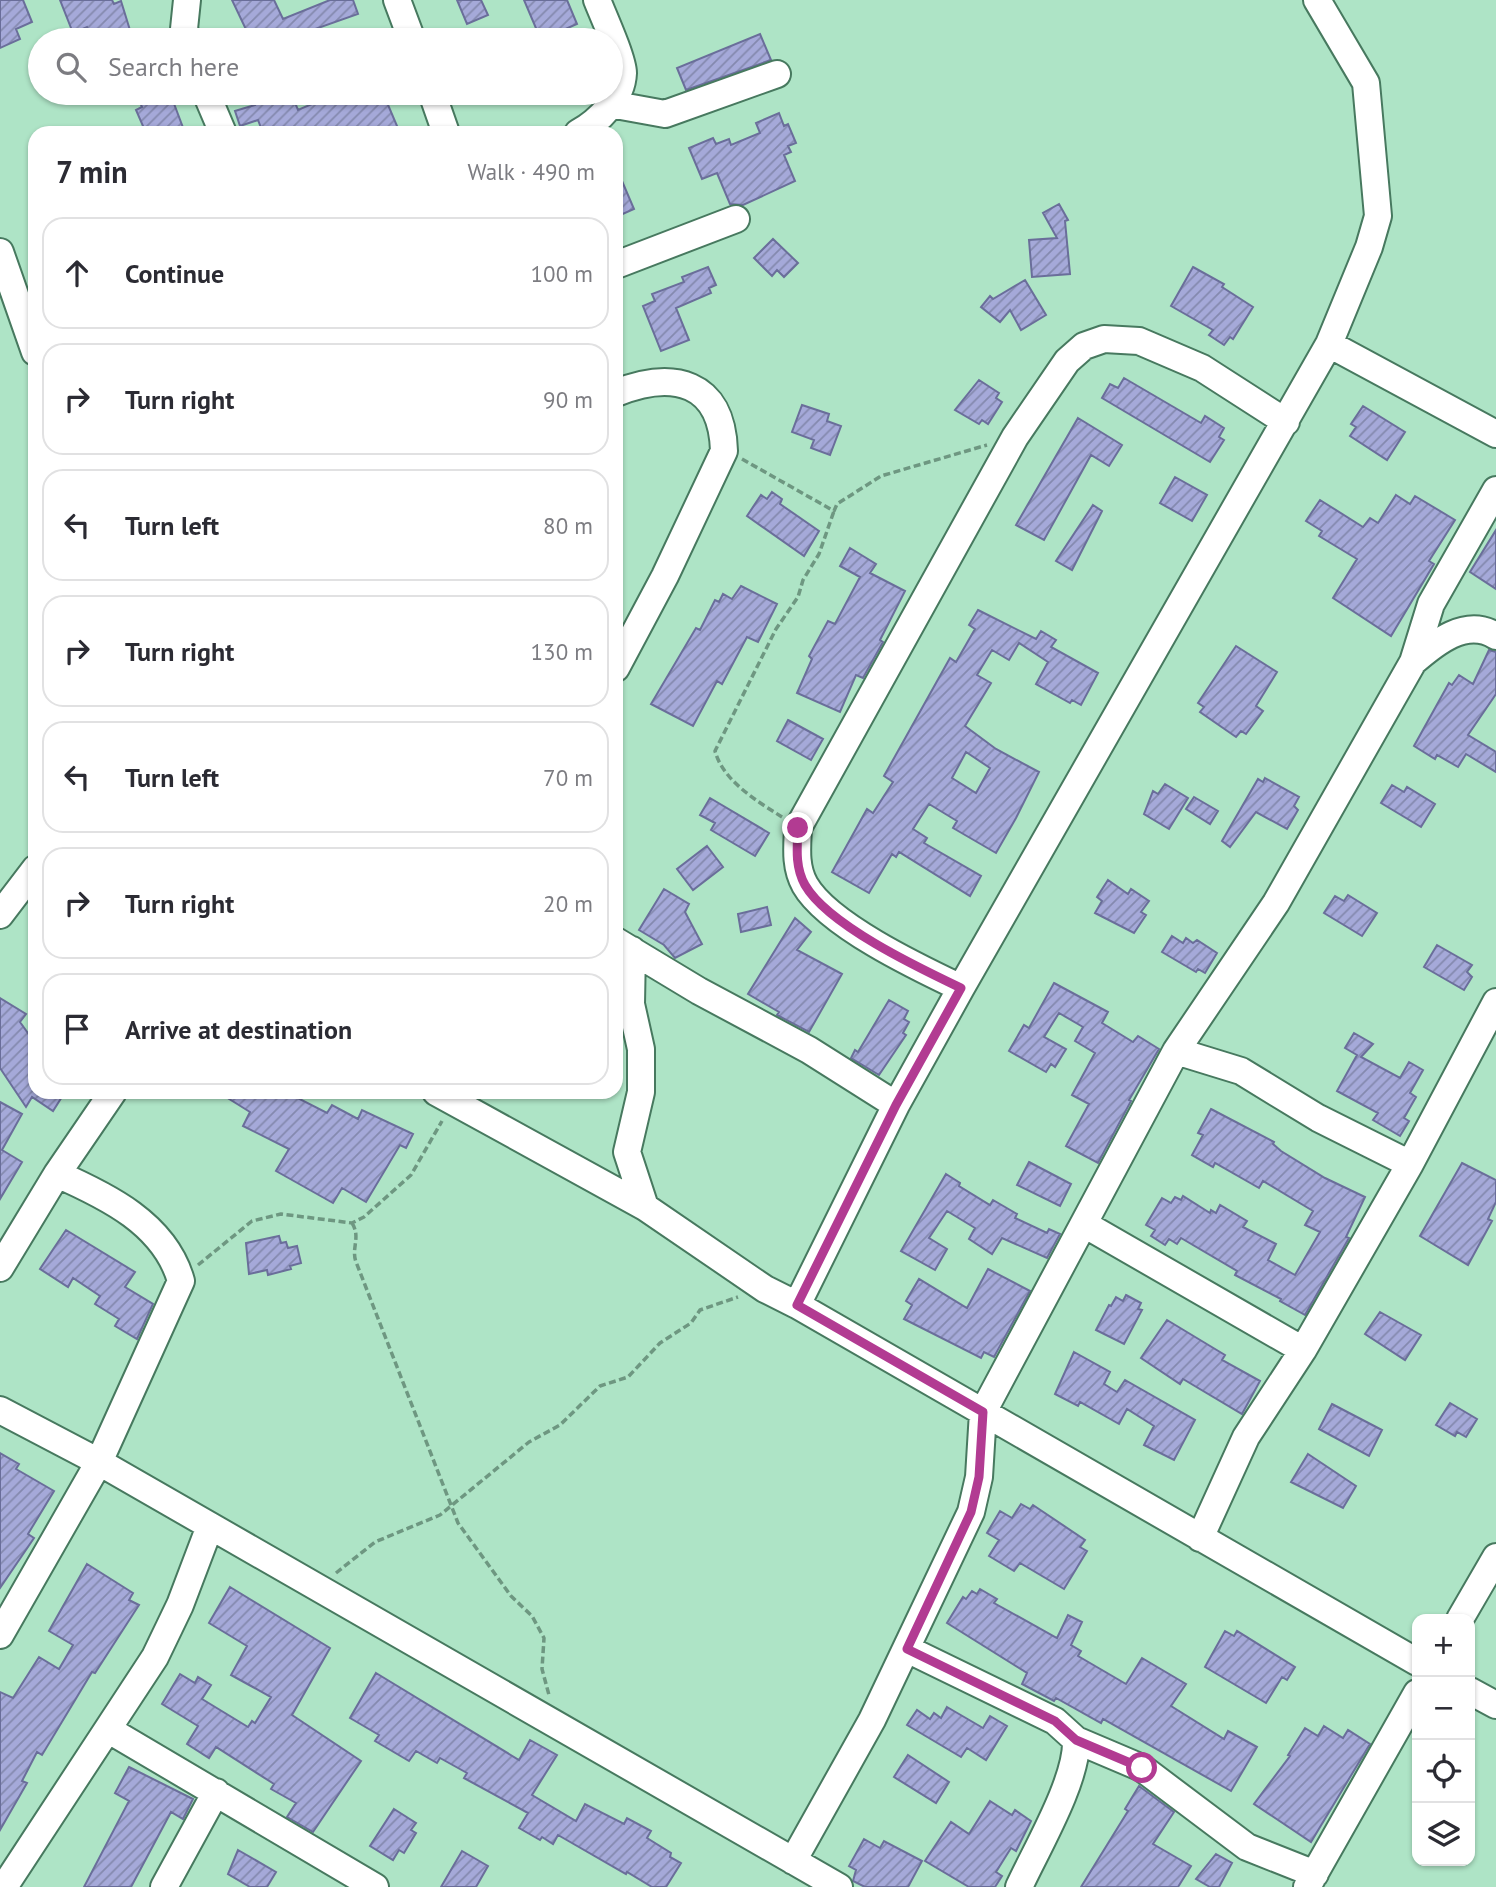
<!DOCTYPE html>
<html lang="en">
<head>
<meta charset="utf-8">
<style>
  :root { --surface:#fff; --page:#f7f7f7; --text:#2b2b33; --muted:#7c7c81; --line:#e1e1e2 }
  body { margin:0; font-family:"PT Sans",sans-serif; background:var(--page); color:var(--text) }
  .controls { position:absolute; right:21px; bottom:21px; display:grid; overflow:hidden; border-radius:14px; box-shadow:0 2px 5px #0004 }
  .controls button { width:63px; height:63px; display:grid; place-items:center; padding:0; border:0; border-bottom:2px solid var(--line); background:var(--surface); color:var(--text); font:35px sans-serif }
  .stop { position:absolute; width:21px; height:21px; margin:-16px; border:5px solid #b23b92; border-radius:50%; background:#fff }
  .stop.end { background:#b23b92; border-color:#fff; box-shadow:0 2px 7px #0008 }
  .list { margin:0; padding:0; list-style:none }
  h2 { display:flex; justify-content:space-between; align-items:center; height:91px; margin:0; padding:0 28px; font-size:30px }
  h2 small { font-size:23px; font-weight:400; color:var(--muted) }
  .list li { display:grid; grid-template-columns:46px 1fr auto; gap:21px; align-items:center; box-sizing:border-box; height:112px; margin:0 14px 14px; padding:0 14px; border:2px solid var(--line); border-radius:21px }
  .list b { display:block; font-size:26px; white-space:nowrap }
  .list em { font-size:23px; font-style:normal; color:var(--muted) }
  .icon { flex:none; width:38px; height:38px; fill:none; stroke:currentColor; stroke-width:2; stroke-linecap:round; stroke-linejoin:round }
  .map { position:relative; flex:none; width:1496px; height:1887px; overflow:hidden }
  .search { position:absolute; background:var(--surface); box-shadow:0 2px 5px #0004; left:28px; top:28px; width:595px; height:77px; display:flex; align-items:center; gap:18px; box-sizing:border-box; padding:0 24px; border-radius:38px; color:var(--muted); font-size:26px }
  .panel { position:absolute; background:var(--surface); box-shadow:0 2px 5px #0004; left:28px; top:126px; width:595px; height:973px; border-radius:21px }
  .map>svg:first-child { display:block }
</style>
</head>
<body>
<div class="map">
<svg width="1496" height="1887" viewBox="0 0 1496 1887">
  <defs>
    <pattern id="building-hatch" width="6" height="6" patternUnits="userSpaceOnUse" patternTransform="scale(1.75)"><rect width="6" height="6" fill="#a5a9d9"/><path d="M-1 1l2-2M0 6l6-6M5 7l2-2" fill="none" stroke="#8489ae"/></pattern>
  </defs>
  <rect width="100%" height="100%" fill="#aee4c6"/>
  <path fill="url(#building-hatch)" stroke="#6a6e9a" stroke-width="2" fill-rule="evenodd" d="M0,0h23l9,22 -16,7 4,10 -20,9z
    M60,0h52l2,4 7,-3 12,39h-41l-5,-13 -14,6z
    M232,0h42l9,19 47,-19h23l5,14 -74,26h-33z
    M457,0h24l7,15 -21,9z
    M524,0h43l10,24 -21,9 1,3 -16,4z
    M760,34l11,26 -85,30 -9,-22z
    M143,93h27l15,40h-39l-10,-23 6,-3 -3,-7 6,-3z
    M251,93h40l7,17 33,-14 -1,-3h53l17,40h-137l-5,-13 -18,6 -5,-15 20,-6z
    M779,113l5,13 4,-2 8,19 -8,3 3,6 -7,3 11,26 -52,24 -13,-1 -13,-31 -15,6 -13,-31 24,-10 3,6 13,-5 2,6 29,-12 -4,-10z
    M616,167l18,42 -18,8z
    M1059,204l9,16 -3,1 5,53 -38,3 -3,-37 28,-2 -14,-25z
    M773,239l25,24 -14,14 -7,-7 -5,6 -18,-18z
    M708,267l8,18 -7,3 2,5 -35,15 13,32 -28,11 -18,-45 12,-5 -3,-7 32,-12 -2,-5z
    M1193,267l31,17 -2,3 31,20 -20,32 -3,-2 -6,8 -15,-10 4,-5 -42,-24z
    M1025,280l21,35 -25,15 -11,-20 -10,12 -19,-15 9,-11 3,3z
    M1124,378l77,45 4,-7 19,12 -5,9 5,3 -14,22 -108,-64 8,-14 8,4z
    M979,380l20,13 -3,5 6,4 -14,22 -6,-4 -3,4 -24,-14z
    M802,405l27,9 -2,7 14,5 -11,29 -19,-7 3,-8 -22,-8z
    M1363,406l42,26 -18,28 -37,-24 6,-9 -5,-3z
    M1078,418l44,27 -13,21 -18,-11 -47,85 -28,-15z
    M1175,477l32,18 -15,26 -32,-18z
    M772,492l10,7 -2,5 39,27 -15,25 -57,-40 14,-21 6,4z
    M1396,495l14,9 5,-8 40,24 -26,41 5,3 -43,72 -58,-38 24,-39 -38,-23 3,-5 -16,-10 14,-21 43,27 7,-9 8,5z
    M1093,505l9,6 -30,59 -16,-9z
    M1496,530v59l-26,-17z
    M850,548l26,16 -6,9 35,18 -25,49 3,2 -20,36 -7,-3 -16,37 -43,-19 15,-34 -3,-3 19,-35 7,3 25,-47 -20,-11z
    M741,586l36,18 -19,38 -11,-5 -25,47 -5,-3 -24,45 -42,-22 45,-76 4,2 15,-30 4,2 4,-8 9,5z
    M978,610l58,29 5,-8 15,9 -5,7 47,26 -17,32 -9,-5 -2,3 -34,-19 12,-22 -29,-19 -10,17 -17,-10 -15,25 14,8 -26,43 31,23 43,23 -23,46 -20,35 -43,-25 4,-7 -28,-17 -16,25 14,9 -3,5 57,33 -11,20 -71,-44 -3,5 -4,-3 -23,39 -37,-21 35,-63 6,4 20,-31 -9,-6 66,-118 6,4 19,-33 -6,-4zM966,752l24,16 -14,25 -24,-15z
    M1236,646l41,26 -21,34 7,5 -17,23 -5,-3 -5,6 -36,-25 4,-5 -6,-4z
    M1489,650l7,2v42l-28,41 28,17v20l-30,-18 -8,13 -21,-12 -2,4 -21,-13 35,-63 3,2 7,-10 14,9z
    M788,720l35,19 -12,21 -34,-19z
    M1265,778l34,19 -5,9 4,4 -11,19 -31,-17 -26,35 -8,-6 36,-62 5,3z
    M1165,784l23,14 -19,31 -25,-15 9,-23 5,3z
    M1392,785l12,7 3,-5 28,17 -14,23 -40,-24z
    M1194,797l24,14 -8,13 -24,-15z
    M710,798l59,35 -14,23 -44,-26 4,-7 -15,-8z
    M707,846l16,21 -30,23 -16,-21z
    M1108,880l20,14 3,-5 18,12 -8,11 5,3 -12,18 -39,-20 7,-12 -5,-4z
    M664,889l25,15 -4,8 17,32 -27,14 -11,-13 -25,-15z
    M1348,895l29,18 -15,23 -38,-23 11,-17 9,5z
    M767,907l4,18 -30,7 -3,-18z
    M795,918l16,14 -14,18 45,24 -33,58 -32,-17 2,-3 -31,-18z
    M1172,936l11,7 3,-5 7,5 4,-3 20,13 -12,20 -7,-4 -2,3 -34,-20z
    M1437,945l35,20 -5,7 5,5 -8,13 -40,-23z
    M1054,983l54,29 -6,11 31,19 5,-6 21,13 -30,51 2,1 -33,62 -32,-17 23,-42 -17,-9 23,-42 -20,-12 8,-14 -24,-14 -15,24 22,12 -11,18 -4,-3 -5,8 -37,-21 15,-26 5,3z
    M0,998l26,16 -6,8 15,21v49h30l-12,19 -21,-14 -6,10 -26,-39z
    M889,1000l19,11 -4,8 5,3 -6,11 3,2 -27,40 -28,-17 4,-8 3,2z
    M1354,1033l19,11 -12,13 39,21 9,-16 14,8 -13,23 6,4 -12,21 5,3 -9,15 -27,-16 5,-7 -41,-22 20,-36 -12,-7z
    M218,1092h68l41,21 5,-8 26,14 4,-9 51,24 -7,14 -6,-3 -34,57 -24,-14 -9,15 -57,-32 13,-22 -46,-23 7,-14z
    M0,1102l22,12 -20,36 20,12 -22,37z
    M1211,1109l63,33 -1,2 8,7 44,27 40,19 -19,40 3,1 -44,77 -25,-14 1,-2 -46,-24 2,-4 -56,-33 -4,6 -8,-5 -4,6 -14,-9 4,-6 -9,-5 16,-27 9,5 4,-6 6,3 2,-4 27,17 1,-3 5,3 4,-8 27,16 -4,6 33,17 -8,16 27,15 25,-43 -15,-7 8,-14 -50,-30 -4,7 -44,-25 -2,4 -21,-12 11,-20 -5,-2z
    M1029,1162l42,22 -11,22 -43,-21z
    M1462,1163l34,17v22l-8,17 4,2 -24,44 -48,-29z
    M946,1174l14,9 -1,3 31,19 3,-5 24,14 -2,4 32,15 2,-4 11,5 -13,24 -45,-20 -10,16 -23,-15 6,-11 -28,-17 -18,27 18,11 -12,21 -34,-19z
    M66,1230l69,42 -10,15 28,17 -16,35 -22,-13 4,-7 -24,-15 5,-8 -27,-18 -5,9 -28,-18z
    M279,1236l2,7 5,-1 2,6 9,-2 4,17 -11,3 1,3 -23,6 -1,-5 -18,4 -3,-31z
    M988,1269l42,22 -36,66 -10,-5 -3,6 -77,-39 8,-14 -6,-4 13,-22 48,29z
    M1126,1295l15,8 -3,6 4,1 -18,34 -28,-14 13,-25 2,1 5,-9 7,4z
    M1380,1312l41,23 -16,25 -40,-26z
    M1167,1320l58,35 -3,5 38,21 -18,33 -59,-35 -3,5 -39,-26z
    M1074,1352l36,20 -6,12 13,8 8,-12 70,40 -21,40 -30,-15 10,-19 -27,-17 -8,15 -39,-22 -2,4 -23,-12z
    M1450,1403l27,16 -11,18 -9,-5 -2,4 -19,-11z
    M1332,1404l50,26 -13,26 -50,-27z
    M0,1453l19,11 -3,5 38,22 -26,43 6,4 -34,50z
    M1308,1454l48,32 -13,22 -52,-26z
    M1021,1504l9,5 3,-4 52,35 -5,7 7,4 -23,38 -44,-26 -6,8 -25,-15 10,-16 -12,-7 13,-22 12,7z
    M87,1564l46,29 -4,7 10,5 -44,68 -3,-1 -50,83 -5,-3 -15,29 5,2 -27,47v-138l13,6 26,-41 20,12 14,-24 -24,-14z
    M230,1587l100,61 -38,67 69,46 -48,71 -26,-15 9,-14 -25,-14 3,-5 -58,-37 -7,11 -22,-14 11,-18 -36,-22 18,-30 15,9 3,-6 13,8 -9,14 46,28 4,-6 3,2 16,-26 -40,-22 16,-29 -38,-23z
    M980,1589l17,10 -3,4 63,35 11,-23 14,7 -11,23 10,6 -3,5 48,28 16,-26 44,26 -15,22 53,33 4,-8 29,16 -26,44 -128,-72 -2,4 -45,-25 -2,3 -32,-17 5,-11 -80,-50 16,-26 3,2 6,-8 5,3z
    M1225,1631l9,5 3,-5 58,36 -8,13 -5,-3 -16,26 -61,-36z
    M376,1673l143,87 11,-20 27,15 -25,40 44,26 9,-17 39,20 3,-6 24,13 -4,7 24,15 -1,4 11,6 -15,24h-14l-25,-15 -1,2 -68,-39 -5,9 -11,-7 -2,3 -21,-12 9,-15 -64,-35 3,-5 -27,-15 -3,5 -21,-12 -7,10 -34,-20 4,-6 -29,-17z
    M947,1707l36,21 7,-12 17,10 -21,34 -19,-12 -6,9 -54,-32 10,-15 13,9 4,-6 7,5z
    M1324,1726l19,12 5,-8 22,14 -59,98 -57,-38 36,-48 -2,-1 17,-27 13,8z
    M908,1755l41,27 -13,21 -42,-26z
    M129,1767l64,32 -10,20 -12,-7 -40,75h-47l45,-86 -14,-8z
    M1139,1786l35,26 -21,32 38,22 -13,21h-97l47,-76 -3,-2z
    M990,1801l22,14 3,-5 16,11 -15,30 -5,-3 -15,24 6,4 -7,11h-26l-44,-26 26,-39 18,12z
    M394,1809l22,14 -5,7 5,3 -12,20 -5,-3 -6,10 -23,-14z
    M864,1839l16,9 4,-7 38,20 -14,26h-43l-12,-6 3,-11 -7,-4z
    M238,1850l38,22 -9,15h-17l-22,-13z
    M462,1851l26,15 -12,21h-35z
    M1216,1854l16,9 -13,24h-9l-14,-8z"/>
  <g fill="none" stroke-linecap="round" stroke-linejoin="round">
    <defs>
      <path id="minor" d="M187,0l-3,29 4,11
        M397,0l15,40
        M206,93l17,40
        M432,93l14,40
        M610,104l55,10 112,-40
        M578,133c20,-11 44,-34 45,-60 0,-14 -20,-58 -26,-73
        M0,252l35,100
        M616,265l120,-46
        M1329,344l167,90
        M616,393c57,-23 106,-12 108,58l-59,125 -49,92
        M1413,662l18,-58 65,-114
        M0,915l35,-46
        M616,941l83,50 110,59 87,55
        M632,950l-1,54 10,45v43l-14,60 18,55
        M961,988c-42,-20 -133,-63 -156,-103 -10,-18 -8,-37 -7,-57l217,-391 52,-76 17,-15 20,-7 35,2 63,27 84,54
        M1176,1051l65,20 77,47 92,46
        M436,1092l209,115 120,82 32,16 620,357
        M1084,1224l219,126
        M0,1268l57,-94
        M797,1305l99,-200 65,-117 368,-644 40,-97 9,-31 -12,-133 -49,-83
        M0,1410l99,52 740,425
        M1200,1538l46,-101 57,-87 107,-186 86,-162
        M1460,1619l36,-62
        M0,1635l99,-173 82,-181c-16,-57 -74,-85 -124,-107l56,-82
        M907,1649l148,72 21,19c2,39 -40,110 -57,147
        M1470,1691l26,14
        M109,1730l266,157
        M1076,1740l66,28 105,79 68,27
        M793,1861l79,-141 99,-208 8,-35 4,-65 193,-361 100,-148 137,-241c22,-19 53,-45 83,-26
        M4,1887l151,-230 25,-52 30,-79
        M164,1887l52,-95
        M1307,1887l110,-194"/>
    </defs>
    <use href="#minor" stroke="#47795f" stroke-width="30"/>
    <path stroke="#6e9781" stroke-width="3.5" stroke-dasharray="7 3.5" stroke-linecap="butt" d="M742,459l92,52 3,-7 44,-28 106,-31
      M782,817c-25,-16 -59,-36 -67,-66l61,-122 22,-32 5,-17 16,-26 15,-43
      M352,1223c9,14 -1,25 4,39l102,261 53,73 21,20 12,22 -2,31 7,26
      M198,1265l54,-44 29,-7 71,9 12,-6 47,-42 31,-54
      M336,1573l39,-31 65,-27 89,-73 31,-17 40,-39 28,-9 32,-34 31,-20 9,-13 38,-13"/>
    <use href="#minor" stroke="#fff" stroke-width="26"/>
  </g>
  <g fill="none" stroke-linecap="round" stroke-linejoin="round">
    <path stroke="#b23b92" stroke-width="9" d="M798,828c-1,20 -3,39 7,57 23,40 114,83 156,103l-65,117 -99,200 186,107 -4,65 -8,35 -64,137 148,72 21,19 66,28"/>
  </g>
</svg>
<div class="controls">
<button>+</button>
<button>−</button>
<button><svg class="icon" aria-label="locate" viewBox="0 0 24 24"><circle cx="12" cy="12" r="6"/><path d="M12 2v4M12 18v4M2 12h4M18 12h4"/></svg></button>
<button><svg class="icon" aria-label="layers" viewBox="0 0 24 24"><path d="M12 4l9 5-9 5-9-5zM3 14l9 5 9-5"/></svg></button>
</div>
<div class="stop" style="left:1142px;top:1768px"></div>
<div class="stop end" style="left:798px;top:828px"></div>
<div class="search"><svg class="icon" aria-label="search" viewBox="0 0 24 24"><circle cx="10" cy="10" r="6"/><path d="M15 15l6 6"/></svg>Search here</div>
<section class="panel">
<h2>7 min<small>Walk · 490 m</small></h2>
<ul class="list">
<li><svg class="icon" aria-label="ahead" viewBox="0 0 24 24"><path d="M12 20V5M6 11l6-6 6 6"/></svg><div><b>Continue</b></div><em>100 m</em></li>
<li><svg class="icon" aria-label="right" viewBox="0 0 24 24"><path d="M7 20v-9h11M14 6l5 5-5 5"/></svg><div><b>Turn right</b></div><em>90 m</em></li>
<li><svg class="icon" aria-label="left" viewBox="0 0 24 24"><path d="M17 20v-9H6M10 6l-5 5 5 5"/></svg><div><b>Turn left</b></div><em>80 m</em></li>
<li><svg class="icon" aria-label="right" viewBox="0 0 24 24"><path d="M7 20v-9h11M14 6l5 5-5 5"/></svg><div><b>Turn right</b></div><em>130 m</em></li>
<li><svg class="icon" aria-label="left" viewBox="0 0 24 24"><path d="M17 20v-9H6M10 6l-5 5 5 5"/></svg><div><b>Turn left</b></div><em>70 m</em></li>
<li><svg class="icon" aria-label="right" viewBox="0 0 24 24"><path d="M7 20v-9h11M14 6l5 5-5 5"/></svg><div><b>Turn right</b></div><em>20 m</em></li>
<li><svg class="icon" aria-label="arrive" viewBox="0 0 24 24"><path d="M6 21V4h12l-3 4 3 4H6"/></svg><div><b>Arrive at destination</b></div></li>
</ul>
</section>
</div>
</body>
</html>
